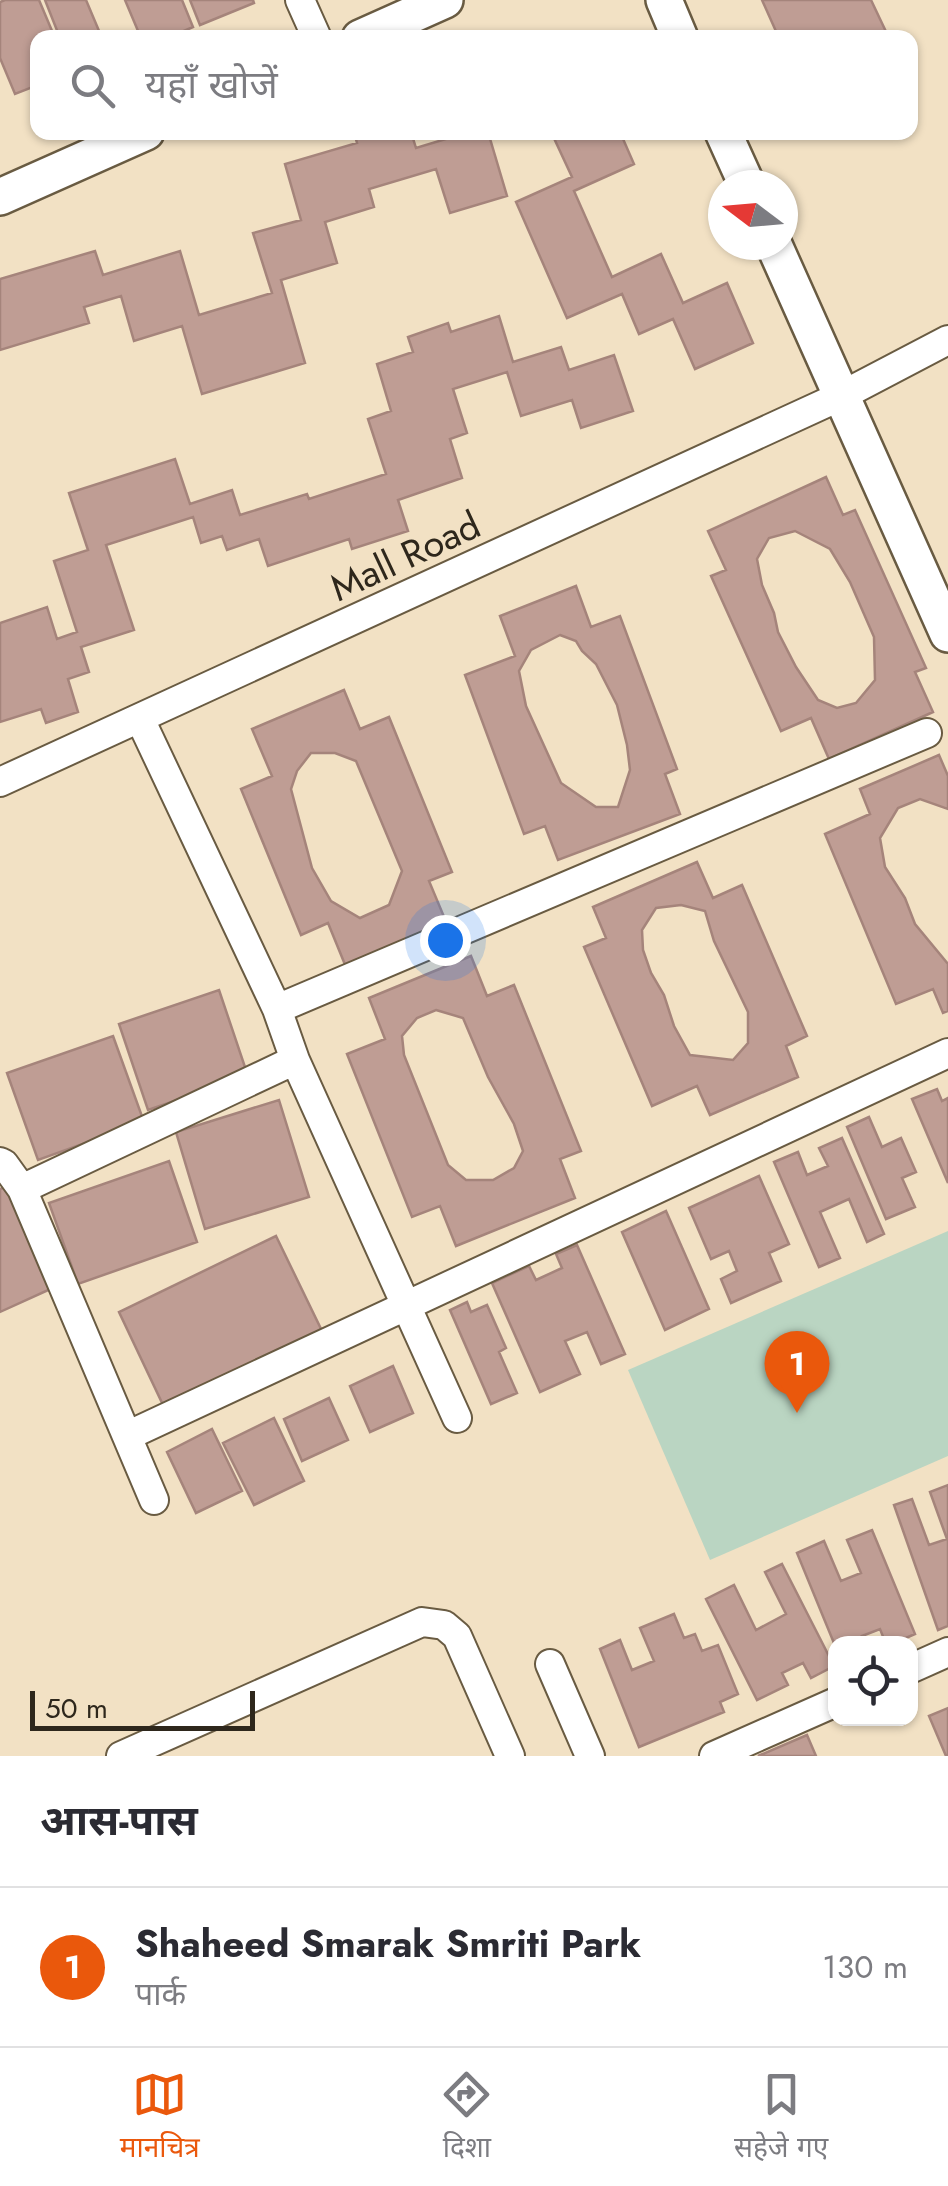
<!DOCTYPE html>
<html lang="hi">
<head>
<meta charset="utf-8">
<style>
  :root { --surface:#fff; --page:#f7f7f7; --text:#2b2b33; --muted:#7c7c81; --line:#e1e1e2; --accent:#ea580c }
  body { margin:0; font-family:Jost,"Noto Sans Devanagari",sans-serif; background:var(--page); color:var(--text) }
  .controls { position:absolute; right:30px; bottom:30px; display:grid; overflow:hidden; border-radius:20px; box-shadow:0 2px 8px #0004 }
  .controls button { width:90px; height:90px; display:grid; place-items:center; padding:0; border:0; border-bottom:2px solid var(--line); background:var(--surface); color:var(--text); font:50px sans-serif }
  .compass { position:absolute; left:708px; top:170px; width:90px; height:90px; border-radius:50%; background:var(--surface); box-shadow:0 2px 8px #0004; rotate:286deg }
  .scale { position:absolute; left:30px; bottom:25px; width:225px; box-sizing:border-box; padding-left:10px; border:5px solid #2e271c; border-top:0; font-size:28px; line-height:35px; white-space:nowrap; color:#2e271c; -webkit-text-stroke:8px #f2e1c4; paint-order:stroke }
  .you { position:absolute; left:445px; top:940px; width:35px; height:35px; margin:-25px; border:8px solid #fff; border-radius:50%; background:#1a73e8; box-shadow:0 0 0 15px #1a73e833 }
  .badge { display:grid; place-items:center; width:65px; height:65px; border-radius:50%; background:var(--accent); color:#fff; font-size:32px; font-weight:700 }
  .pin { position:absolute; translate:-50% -82px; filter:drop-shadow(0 2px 5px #0008) }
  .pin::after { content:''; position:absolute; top:52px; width:35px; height:30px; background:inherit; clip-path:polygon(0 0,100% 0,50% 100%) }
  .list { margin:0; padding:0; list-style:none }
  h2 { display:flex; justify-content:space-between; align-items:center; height:130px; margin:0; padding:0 40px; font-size:42px }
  h2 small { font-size:32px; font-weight:400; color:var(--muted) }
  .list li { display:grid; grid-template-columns:65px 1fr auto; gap:30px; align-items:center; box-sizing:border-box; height:160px; padding:0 40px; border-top:2px solid var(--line) }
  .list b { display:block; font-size:38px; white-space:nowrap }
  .list p { margin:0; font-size:32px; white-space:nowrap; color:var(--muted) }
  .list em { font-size:32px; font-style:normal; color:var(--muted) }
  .icon { flex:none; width:55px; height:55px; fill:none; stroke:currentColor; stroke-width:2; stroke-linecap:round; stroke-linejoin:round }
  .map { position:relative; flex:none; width:948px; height:1756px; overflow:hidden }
  .search { position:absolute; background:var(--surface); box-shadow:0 2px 8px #0004; left:30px; right:30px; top:30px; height:110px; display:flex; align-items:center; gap:25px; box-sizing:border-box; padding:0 35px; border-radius:20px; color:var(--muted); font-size:38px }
  .sheet { height:290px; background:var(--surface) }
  nav { display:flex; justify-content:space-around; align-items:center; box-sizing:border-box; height:140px; border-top:2px solid var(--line); background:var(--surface); font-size:28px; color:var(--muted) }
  nav a { display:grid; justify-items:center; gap:5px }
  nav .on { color:var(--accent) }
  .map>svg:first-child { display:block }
</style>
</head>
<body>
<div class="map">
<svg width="948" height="1756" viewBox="0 0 948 1756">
  <rect width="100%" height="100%" fill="#f2e1c4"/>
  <path fill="#bad5c2" d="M948,1231v225l-238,104 -82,-190z"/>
  <path fill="#bf9d94" stroke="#a5847b" stroke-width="2.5" fill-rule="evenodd" d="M5,0h34l16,38h-17v47l-23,9 -15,-36v-56z
    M45,0h41l16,38h-42z
    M125,0h57l11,27 -25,11h-27z
    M190,0h63l1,3 -54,22z
    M762,0h109l18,38h-110z
    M354,132h57l5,16 53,-16h19l19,64 -57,17 -14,-44 -67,20 5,18 -49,15 12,41 -56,17 24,83 -103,31 -20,-68 -48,15 -13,-45 -37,11 5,16 -89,27v-71l95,-28 8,24 77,-24 19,64 73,-22 -19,-60 48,-13 -16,-56 72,-21z
    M561,132h59l14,32 -60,27 38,86 49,-23 22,49 44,-20 26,60 -58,26 -22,-50 -34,15 -17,-40 -55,24 -51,-116 56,-25 -19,-41z
    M499,316l14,46 48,-15 8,23 45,-15 19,56 -52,17 -9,-28 -51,16 -14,-44 -54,17 14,44 -17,6 12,39 -64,22 10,31 -56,18 -3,-10 -81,27 -9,-27 -32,11 -5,-14 -21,7 -8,-26 -87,28 28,85 -53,17 8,25 -21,7 10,33 -32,11 -5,-14 -41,13v-99l47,-16 10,32 20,-7 -23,-71 34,-11 -19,-57 106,-34 15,45 42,-14 8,25 67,-21 2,5 77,-25 -18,-55 23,-8 -14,-47 36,-12 -5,-15 40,-14 3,9z
    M826,477l17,38 12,-5 71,158 -11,4 18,40 -104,47 -18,-41 -30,13 -70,-155 15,-6 -18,-39zM795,531l35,18 20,33 24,55 1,43 -19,23 -19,5 -19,-8 -22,-33 -18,-35 -4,-19 -12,-28 -5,-26 12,-21z
    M576,586l15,41 29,-11 57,153 -12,5 15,40 -122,46 -13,-34 -21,8 -59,-159 50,-19 -15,-40zM560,635l16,6 6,10 14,13 21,41 10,40 3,25 -12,37h-22l-35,-24 -35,-77 -7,-35 12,-21z
    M344,690l16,39 29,-12 63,155 -23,9 18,43 -101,43 -18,-44 -27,12 -60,-146 31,-13 -20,-47zM311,753h24l21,8 46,110 -13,34 -29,13 -29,-17 -19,-33 -21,-79 6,-18z
    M939,755l9,21v33l-28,-10 -22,9 -18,30 5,29 20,31 10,26 33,40v47l-5,2 -10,-24 -37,15 -71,-170 45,-20 -10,-25z
    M697,862l16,36 29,-13 65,151 -21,10 12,31 -88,38 -13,-29 -45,20 -68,-159 22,-9 -13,-31zM681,905l24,6 9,30 34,71v31l-15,17 -43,-5 -16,-29 -10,-31 -13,-22 -8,-23 -1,-20 14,-22z
    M471,956l16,40 27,-11 67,166 -21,8 15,39 -119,48 -16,-40 -28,11 -65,-163 38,-15 -16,-41zM436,1010l27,8 25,59 26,47 9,27 -9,17 -21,12h-27l-18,-15 -44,-110 -2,-19 15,-18z
    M219,990l29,86 -100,34 -29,-86z
    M113,1036l31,86 -106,38 -31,-87z
    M937,1089l5,12 6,-3v85l-36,-84z
    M279,1100l30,97 -104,32 -29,-97z
    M869,1117l13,30 19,-9 15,34 -14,6 13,29 -29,12 -39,-92z
    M842,1138l42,96 -17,8 -18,-43 -29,13 20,46 -21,9 -45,-105 24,-10 9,23 21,-9 -9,-18z
    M169,1161l28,81 -119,42 -29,-81z
    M759,1176l30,68 -20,9 12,28 -50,22 -10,-24 16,-8 -8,-20 -18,8 -22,-51z
    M12,1184l45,102 -57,26v-123z
    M666,1211l43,98 -44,21 -43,-98z
    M276,1236l46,95 -158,76 -45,-95z
    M577,1245l48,109 -24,10 -14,-32 -22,9 15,33 -40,18 -48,-109 37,-17 7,14 26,-12 -6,-14z
    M467,1302l4,10 16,-7 19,43 -7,4 18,41 -26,11 -41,-94z
    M393,1366l20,47 -43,19 -20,-46z
    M329,1398l19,42 -46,21 -18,-42z
    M274,1418l30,63 -50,24 -31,-62z
    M212,1429l30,62 -46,22 -29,-61z
    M948,1485v141l-10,4 -44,-125 18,-6 17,46 18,-6 -17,-47z
    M872,1530l43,104 -23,10h-6l-6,-15 -18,7 4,8h-30v4l-39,-95 27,-12 17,40 20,-8 -14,-33z
    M782,1564l52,102 -23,12 -8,-15 -21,10 6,12 -31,15 -51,-101 28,-14 22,45 30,-16 -21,-42z
    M674,1614l10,24 11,-4 7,17 16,-6 20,49 -18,8 4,10 -85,35 -39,-98 20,-9 12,30 22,-9 -14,-33z
    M948,1708v48h-2l-17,-40z
    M807,1735l9,21h-58z"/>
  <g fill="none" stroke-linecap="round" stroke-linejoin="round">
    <defs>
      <path id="minor" d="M300,0l17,38
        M140,719l137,290 18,51 162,358
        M0,782l841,-386 107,-56
        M277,1009l650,-276
        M0,1162l4,2 18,25 132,311
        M22,1189l273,-129
        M127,1436l821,-383
        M550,1664l40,92
        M910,1669l38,-17
        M121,1756l301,-134 22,3 13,11 53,120
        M714,1756l122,-54"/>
      <path id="tertiary" d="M664,0l16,38
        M360,38l85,-38
        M723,132l24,53
        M0,197l146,-65
        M774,245l174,389"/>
    </defs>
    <use href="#minor" stroke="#695b42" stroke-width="32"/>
    <use href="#tertiary" stroke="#695b42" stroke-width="40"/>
    <use href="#minor" stroke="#fff" stroke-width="28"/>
    <use href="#tertiary" stroke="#fff" stroke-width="35"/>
  </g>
  <g text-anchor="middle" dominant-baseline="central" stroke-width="9" stroke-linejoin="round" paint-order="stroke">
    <g font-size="38" fill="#2e271c" stroke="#f2e1c4">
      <text transform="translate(405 556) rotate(-25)">Mall Road</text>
    </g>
  </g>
</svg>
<div class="controls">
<button><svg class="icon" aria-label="locate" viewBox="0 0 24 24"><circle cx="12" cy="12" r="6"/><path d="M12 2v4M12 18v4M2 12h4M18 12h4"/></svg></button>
</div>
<svg class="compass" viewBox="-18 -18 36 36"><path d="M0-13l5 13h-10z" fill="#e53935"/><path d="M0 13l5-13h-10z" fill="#7c7c81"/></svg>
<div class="scale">50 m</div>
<div class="you"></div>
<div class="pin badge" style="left:797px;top:1413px">1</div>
<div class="search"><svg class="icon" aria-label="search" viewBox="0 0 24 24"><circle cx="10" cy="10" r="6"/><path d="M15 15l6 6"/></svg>यहाँ खोजें</div>
</div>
<section class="sheet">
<h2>आस-पास<small></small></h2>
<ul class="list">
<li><span class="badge">1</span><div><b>Shaheed Smarak Smriti Park</b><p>पार्क</p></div><em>130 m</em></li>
</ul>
</section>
<nav>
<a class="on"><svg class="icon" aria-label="map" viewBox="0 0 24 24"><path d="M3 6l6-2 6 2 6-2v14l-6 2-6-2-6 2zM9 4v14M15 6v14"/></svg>मानचित्र</a>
<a><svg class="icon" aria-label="directions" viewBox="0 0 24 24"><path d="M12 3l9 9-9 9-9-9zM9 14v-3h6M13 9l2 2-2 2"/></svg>दिशा</a>
<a><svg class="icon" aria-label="saved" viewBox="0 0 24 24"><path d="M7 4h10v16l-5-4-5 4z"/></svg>सहेजे गए</a>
</nav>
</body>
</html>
